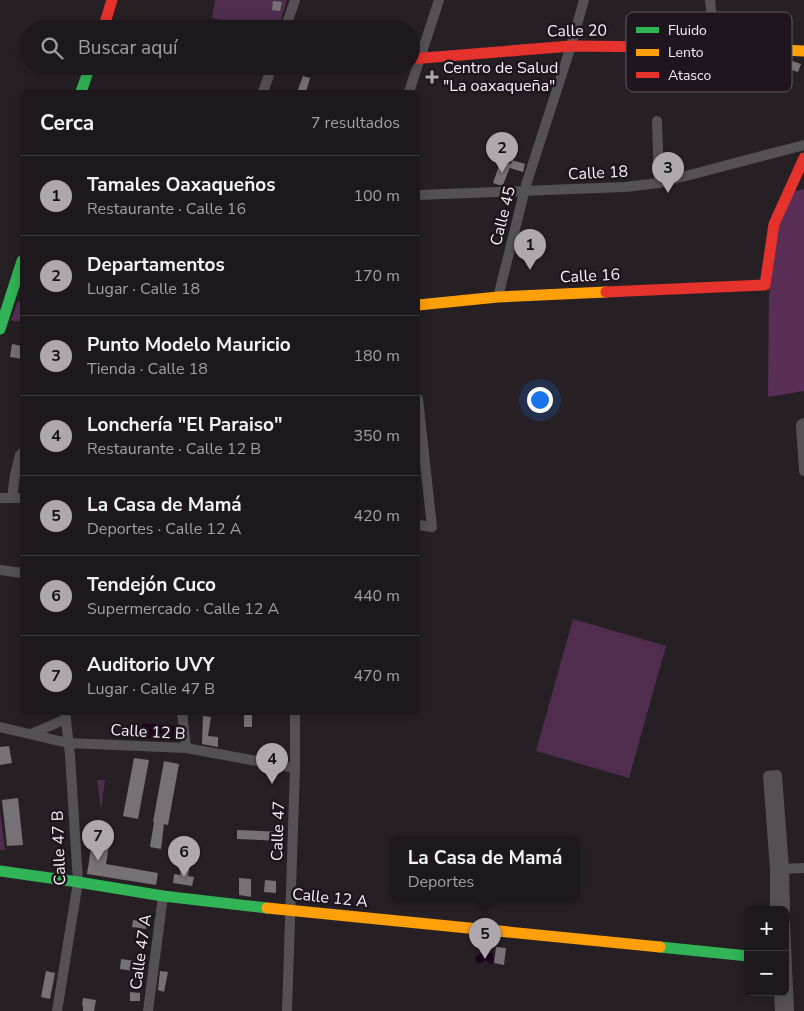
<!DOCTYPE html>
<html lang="es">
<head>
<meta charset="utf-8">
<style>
  :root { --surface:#1c181c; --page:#292529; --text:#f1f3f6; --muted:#a0a0a3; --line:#3a373b; --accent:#aea7ad }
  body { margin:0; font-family:"Nunito Sans",sans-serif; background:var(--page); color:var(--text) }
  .controls { position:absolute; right:15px; bottom:15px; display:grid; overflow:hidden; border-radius:8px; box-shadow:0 2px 12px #0003 }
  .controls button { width:45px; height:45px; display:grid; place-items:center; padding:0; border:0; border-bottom:1px solid var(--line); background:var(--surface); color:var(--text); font:25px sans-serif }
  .you { position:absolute; left:539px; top:399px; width:18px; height:18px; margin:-12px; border:4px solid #fff; border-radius:50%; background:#1a73e8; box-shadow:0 0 0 8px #1a73e833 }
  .badge { display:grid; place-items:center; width:32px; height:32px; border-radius:50%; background:var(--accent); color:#111; font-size:16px; font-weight:700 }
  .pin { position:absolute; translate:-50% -41px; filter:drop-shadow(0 1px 2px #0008) }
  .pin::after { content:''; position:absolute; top:26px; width:18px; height:15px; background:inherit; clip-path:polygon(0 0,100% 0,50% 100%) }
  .popup { position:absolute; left:390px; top:836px; width:190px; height:65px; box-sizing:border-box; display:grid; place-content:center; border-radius:8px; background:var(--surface); filter:drop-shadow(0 1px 4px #0005); font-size:16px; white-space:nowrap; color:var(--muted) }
  .popup b { font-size:19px; color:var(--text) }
  .popup::after { content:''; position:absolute; left:50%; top:100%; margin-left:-10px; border:10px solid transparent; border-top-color:var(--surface) }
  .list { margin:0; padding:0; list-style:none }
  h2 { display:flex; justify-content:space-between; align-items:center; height:65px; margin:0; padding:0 20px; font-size:21px }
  h2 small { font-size:16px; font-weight:400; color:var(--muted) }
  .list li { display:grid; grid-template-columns:32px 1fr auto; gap:15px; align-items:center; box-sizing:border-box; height:80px; padding:0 20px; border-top:1px solid var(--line) }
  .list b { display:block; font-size:19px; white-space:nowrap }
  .list p { margin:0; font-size:16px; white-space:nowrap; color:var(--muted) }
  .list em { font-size:16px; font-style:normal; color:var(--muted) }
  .icon { flex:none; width:28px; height:28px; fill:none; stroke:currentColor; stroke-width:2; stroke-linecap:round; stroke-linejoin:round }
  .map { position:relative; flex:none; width:804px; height:1011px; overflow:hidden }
  .search { position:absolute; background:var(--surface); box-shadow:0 2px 12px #0003; left:20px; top:20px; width:400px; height:55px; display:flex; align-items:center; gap:12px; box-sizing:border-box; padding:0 18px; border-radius:28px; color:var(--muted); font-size:19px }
  .panel { position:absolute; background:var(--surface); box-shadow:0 2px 12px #0003; left:20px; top:90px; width:400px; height:625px; border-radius:8px }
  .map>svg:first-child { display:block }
</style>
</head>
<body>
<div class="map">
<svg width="804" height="1011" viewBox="0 0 804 1011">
  <rect width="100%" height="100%" fill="#262025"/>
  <path fill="#502d4f" d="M215,0h72l-9,29h-15l-51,-11z
    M573,619l93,27 -37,132 -93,-27z
    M97,780h8l-4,29z
    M0,811l5,39h-5z"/>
  <path fill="#592f57" d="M804,189v202l-36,6 1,-103 11,-74 15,-29z
    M18,301l4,2v19l-11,-2z"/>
  <path fill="#1f031f" d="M142,723l33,3 -1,14 -33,-2z
    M488,953h5l1,9 -2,2h-2l-4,-4 -6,3h-3l-2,-5 2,-3z"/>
  <path fill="#767175" d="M273,1l9,1 -2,9 -8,-1z
    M792,61l9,3 -3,8 -9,-3z
    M303,76l7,2 -4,14h-9z
    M501,160l10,4 -8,21h-4l-6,-2z
    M512,160l13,4 -2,8 -13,-4z
    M12,344l10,2v13l-12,-2z
    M244,712h8v15h-8z
    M203,716l8,1 -3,19 10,1v10l-16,-3z
    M9,746l3,17 -12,2v-18z
    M134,758l15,2 -11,59 -15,-3z
    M164,761l15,3 -11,61 -4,-1 -3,25 -11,-2 4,-25h-1z
    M18,798l5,47 -16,1 -5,-46z
    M237,830l45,2v9l-45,-2z
    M92,842l17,2 -3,20 52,9 -2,12 -69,-11z
    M182,863l8,2 -2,11 6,1 -2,9 -19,-3 1,-9 6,1z
    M239,878l12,1v18l-12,-2z
    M265,880l11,1v12l-12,-1z
    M133,920l14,2 -1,7 -14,-2z
    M481,939l11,1 -1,10 -11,-1z
    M496,947l10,1 -2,17 -10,-2z
    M121,959l21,3 -2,10 -20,-3z
    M46,971l9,2 -5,26 -9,-2z
    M160,971l8,1 -4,20 -6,-2z
    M130,992l10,1v8h-10z
    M83,998l13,2 -2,11h-11v-5h-1z"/>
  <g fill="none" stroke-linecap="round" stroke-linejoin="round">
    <path stroke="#545054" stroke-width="10" d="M710,0l5,47
      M285,29l10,-29
      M90,68l15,1 166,-1 22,-2
      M263,92l9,-26
      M409,92l30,-92
      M657,121l2,62
      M418,195l207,-8 34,-4 145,-38
      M498,297l28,-112 45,-139 13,-46
      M418,399l14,128 -14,-2
      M804,423l-3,2 3,46
      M0,498h22
      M12,498l3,-23 5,-20 2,-2
      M0,570l22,3
      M182,712l4,36
      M0,727l68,16 118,5 109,20
      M31,734l35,-15
      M778,869l26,-1
      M775,910v-41l-7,-93 9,-1 7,94 1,41
      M785,923l4,88
      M779,992l1,19
      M57,1011l21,-129 -8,-127 -5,-43
      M148,1011l15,-115
      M287,1011l8,-243v-56"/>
    <path stroke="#30b455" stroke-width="11" d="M81,92l9,-26
      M0,329l22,-68
      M0,871l78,11 85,14 104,12
      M660,947l88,9"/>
    <path stroke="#ff9f0a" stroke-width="11" d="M662,47h53l89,4
      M418,305l80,-8 108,-5
      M267,908l393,39"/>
    <path stroke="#e5322d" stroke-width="11" d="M103,29l9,-29
      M411,59l160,-13 91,1
      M606,292l159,-7 9,-61 30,-66"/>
  </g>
  <path fill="#aea7ad" stroke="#1e151e" stroke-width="2" d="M429.5 69.5h5v5h5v5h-5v5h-5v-5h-5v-5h5z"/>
  <g text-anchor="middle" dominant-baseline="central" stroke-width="5" stroke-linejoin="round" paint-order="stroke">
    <g font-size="16" fill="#f7f0f6" stroke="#1e151e">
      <text transform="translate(577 31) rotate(-1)">Calle 20</text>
      <text transform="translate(598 173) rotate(-3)">Calle 18</text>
      <text transform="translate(503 216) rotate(-76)">Calle 45</text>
      <text transform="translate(590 276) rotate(-3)">Calle 16</text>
      <text transform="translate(148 732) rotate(3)">Calle 12 B</text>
      <text transform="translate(278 831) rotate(-88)">Calle 47</text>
      <text transform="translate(59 848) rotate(-92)">Calle 47 B</text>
      <text transform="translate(330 898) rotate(6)">Calle 12 A</text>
      <text transform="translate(141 952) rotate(-82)">Calle 47 A</text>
    </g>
    <g font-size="16" fill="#f7f0f6" stroke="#1e151e" text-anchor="start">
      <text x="443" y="68">Centro de Salud<tspan x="443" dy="18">"La oaxaqueña"</tspan></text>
    </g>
  </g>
  <rect x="626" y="12" width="166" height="80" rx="8" fill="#1e151e" stroke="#5f575f" stroke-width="1"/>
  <rect x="636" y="27" width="23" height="6" fill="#30b455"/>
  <rect x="636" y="49" width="23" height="7" fill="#ff9f0a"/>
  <rect x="636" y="72" width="23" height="6" fill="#e5322d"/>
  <g font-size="14" fill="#f7f0f6">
    <text x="668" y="35">Fluido</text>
    <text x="668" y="57">Lento</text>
    <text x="668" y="80">Atasco</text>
  </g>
</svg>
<div class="controls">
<button>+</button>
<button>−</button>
</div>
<div class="you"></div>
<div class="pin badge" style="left:530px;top:270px">1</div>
<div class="pin badge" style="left:502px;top:173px">2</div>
<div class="pin badge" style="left:668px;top:193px">3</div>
<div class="pin badge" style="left:272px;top:784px">4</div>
<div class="pin badge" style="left:485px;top:959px">5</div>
<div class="popup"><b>La Casa de Mamá</b>Deportes</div>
<div class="pin badge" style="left:184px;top:877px">6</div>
<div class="pin badge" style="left:98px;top:861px">7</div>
<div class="search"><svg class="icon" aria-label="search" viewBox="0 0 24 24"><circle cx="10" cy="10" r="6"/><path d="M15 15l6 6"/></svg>Buscar aquí</div>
<section class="panel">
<h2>Cerca<small>7 resultados</small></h2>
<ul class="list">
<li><span class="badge">1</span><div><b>Tamales Oaxaqueños</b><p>Restaurante · Calle 16</p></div><em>100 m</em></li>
<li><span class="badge">2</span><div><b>Departamentos</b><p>Lugar · Calle 18</p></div><em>170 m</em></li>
<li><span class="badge">3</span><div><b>Punto Modelo Mauricio</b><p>Tienda · Calle 18</p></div><em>180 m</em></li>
<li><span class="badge">4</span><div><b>Lonchería &quot;El Paraiso&quot;</b><p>Restaurante · Calle 12 B</p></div><em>350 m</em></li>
<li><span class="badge">5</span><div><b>La Casa de Mamá</b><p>Deportes · Calle 12 A</p></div><em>420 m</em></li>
<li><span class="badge">6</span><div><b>Tendejón Cuco</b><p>Supermercado · Calle 12 A</p></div><em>440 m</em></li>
<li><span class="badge">7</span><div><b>Auditorio UVY</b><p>Lugar · Calle 47 B</p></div><em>470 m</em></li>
</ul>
</section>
</div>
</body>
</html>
